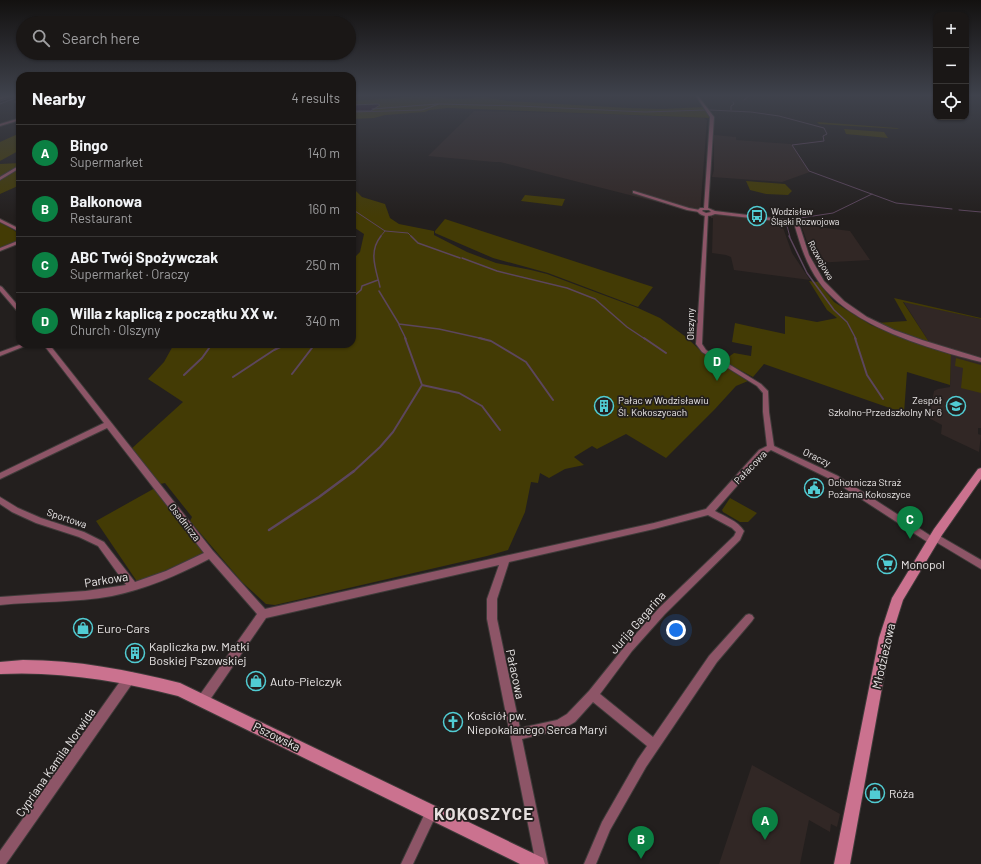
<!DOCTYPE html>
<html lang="en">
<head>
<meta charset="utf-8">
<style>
  :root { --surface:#1a1716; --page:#23201f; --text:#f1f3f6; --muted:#9f9fa1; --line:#383635; --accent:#0b8043 }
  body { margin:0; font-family:Barlow,sans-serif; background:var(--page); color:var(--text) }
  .controls { position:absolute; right:12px; top:12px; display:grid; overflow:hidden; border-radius:8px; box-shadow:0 1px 3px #0004 }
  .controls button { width:36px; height:36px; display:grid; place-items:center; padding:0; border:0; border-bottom:1px solid var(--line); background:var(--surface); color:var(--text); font:20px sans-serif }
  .you { position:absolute; left:676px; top:630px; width:14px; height:14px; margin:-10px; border:3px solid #fff; border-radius:50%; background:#1a73e8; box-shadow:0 0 0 6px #1a73e833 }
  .badge { display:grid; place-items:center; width:26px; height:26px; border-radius:50%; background:var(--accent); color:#fff; font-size:13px; font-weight:700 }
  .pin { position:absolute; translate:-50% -33px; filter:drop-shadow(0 1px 2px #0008) }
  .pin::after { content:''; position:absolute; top:21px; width:14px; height:12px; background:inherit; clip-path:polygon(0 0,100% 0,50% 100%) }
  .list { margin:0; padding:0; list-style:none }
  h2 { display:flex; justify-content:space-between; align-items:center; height:52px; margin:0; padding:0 16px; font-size:17px }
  h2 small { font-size:13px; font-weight:400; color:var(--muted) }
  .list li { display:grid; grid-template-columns:26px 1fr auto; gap:12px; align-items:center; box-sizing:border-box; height:56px; padding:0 16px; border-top:1px solid var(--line) }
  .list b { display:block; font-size:15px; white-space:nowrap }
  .list p { margin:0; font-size:13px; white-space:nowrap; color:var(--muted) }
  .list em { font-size:13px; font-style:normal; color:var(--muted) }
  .icon { flex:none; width:22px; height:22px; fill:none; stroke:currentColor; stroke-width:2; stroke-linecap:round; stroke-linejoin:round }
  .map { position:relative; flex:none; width:981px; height:864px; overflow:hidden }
  .search { position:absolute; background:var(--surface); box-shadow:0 1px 3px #0004; left:16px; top:16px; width:340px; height:44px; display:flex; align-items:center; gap:10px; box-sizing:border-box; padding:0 14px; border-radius:22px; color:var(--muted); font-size:15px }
  .panel { position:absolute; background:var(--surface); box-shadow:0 1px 3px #0004; left:16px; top:72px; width:340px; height:276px; border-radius:12px }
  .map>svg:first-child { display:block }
</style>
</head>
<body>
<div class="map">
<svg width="981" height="864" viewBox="0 0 981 864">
  <rect width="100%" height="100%" fill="#231f1e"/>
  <path fill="#312725" d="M474,111l129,3 101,4 3,2 -7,93 -200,-51h-6l-66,-6z
    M714,135l22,2v3l55,4 19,28 -28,10 -70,-5 2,-7z
    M711,214l70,8 11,31 18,27 -76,-10 -3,-13 -5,-2 -14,-2 1,-35h-2z
    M801,225l49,6 20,29 -55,3z
    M903,301l78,18v39l-52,-16z
    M951,354l30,8v66h-3v6l3,1 -2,17 -38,-18 1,-9 -13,-7 5,-27 4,-2 12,-2z
    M752,765l88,49 -3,13 -6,-3 -1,8 -21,-12 -9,44h-81z"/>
  <path fill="#433b05" d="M423,96l34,3 27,-2 24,4 120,7 34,1 42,-2 6,9v2l-262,-10 -19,2 -4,2 -40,3 -11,3 -22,1v-7l19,-1 9,-6h-28v-4z
    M817,122l80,6 2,1 -80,-5z
    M844,129l40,3 4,6 -42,-4z
    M20,133v17l-20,11v-19z
    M20,163v2l-20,13v-14z
    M20,167v18l-20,9v-14z
    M746,181l39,3 7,7 -4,4 -22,-1 -16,-4z
    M352,187l10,10 23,7 5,14 9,6 35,7v4l33,17 29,11 35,7 16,4 91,34 22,10 26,19 18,17 44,27 -12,5 -21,23 -49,49 -40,-24 -29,15 -5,-3 -18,11 10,8 -19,4 -16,9 -9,-5 -2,10 -7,-1 -6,30 -17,38 -21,6 -212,49 -9,-1 -24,-22 -52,-61 2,-4 -27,-34 -5,1 -30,-34 53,-48 -35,-23 16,-17 10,-18h178v-44l4,-3 -4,-3v-34l8,-8 4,-18 -12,-8z
    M525,195l40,4 -3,7 -41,-5z
    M445,219l208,68 -15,20 -90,-34 -55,-15 -58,-25v-2z
    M0,222l20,12v6l-20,9z
    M809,281l9,1 16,20 37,23 80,29 -1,31 -43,-13 -3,41 -140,-49 -11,13 -30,-16 11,-8 17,3 1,-10 -20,-4 3,-19 50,11v-18l32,6 20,-4 -10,-8z
    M894,298l87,20v1l-78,-17 26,40 -53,-19 31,-2z
    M956,358l25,7v28l-20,-5 2,-20 -8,-2z
    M155,488l49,63 -1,2 -65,30 -42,-62z
    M730,498l27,15 -9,9h-8l-17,-10 -1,-2z"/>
  <path fill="#1f0022" stroke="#5c465d" d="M352,105l26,-1 2,1 -9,6h-19z"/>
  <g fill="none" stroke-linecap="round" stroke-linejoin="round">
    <path stroke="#5c465d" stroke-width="1" d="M744,100l5,-4
      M0,101l15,-5
      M0,104l18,-7 -3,-1
      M372,109l66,-5
      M710,110l41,2 28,4 45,12 3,6 -4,2 1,5 -32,4 17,26 87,32 56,6
      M731,110v-4l3,-2 -1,-2
      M352,112l70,-2 17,-6 80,2 126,6 61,-2
      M352,209l33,22 23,2 4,4
      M959,210l22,2
      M800,218l33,-5 39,-19
      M784,223l-1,1 4,2 3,11
      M380,237l5,-6"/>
    <path stroke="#5c465d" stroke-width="1.5" d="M411,236l7,7 42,15
      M789,236l18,37 27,37 13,12 9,17
      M462,258l35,13 70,17 28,11 32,28 18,12
      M380,287c-4,-18 -12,-35 1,-51
      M379,291l20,33 40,5 45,10
      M355,295l6,-5 1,-4 16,-6
      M399,325l7,14"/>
    <path stroke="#5c465d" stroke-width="2" d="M405,338l17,47 37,8 23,13 18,24
      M479,338l12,3 35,21 27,38
      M644,338l22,15
      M855,338l12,37 16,24
      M292,374l23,-30
      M184,375l18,-17 10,-14
      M233,377l41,-27 13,-6
      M353,472l27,-25 13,-15 29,-47"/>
    <path stroke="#5c465d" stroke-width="2.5" d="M269,530l50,-33 35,-26"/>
    <defs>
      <path id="minor" d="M8,96h5l-13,3v-2z
        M20,98v2l-2,2 2,2v2l-5,-4z
        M20,118v2l-20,6v-2z
        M20,165v3l-20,12v-3z
        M634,191l55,17 11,2 1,1 -2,1 -12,-2 -54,-17v-2z
        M705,213l3,1 -6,130 4,6 55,34 7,7 1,21 5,34 64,30 93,60 4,-2 3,1 43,25v9l-45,-27 -1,1 -3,2 -3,-2 -97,-63 -61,-30 -6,4 -50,57c9,5 23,10 29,20l-4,9 -75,74 -33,37 -32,43 53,43 56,-81 37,-41 3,-1 3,1 2,3 -2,3 -35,41 -71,105 -36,63 -14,34h-12l18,-42 36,-63 9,-13 -54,-44 -18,20 -12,7 -41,10 26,125h-12l-49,-245v-20l12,-34 -233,53 -59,86 -4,1 -4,-1 -1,-4 1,-4 58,-82 -48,-55c-31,16 -63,30 -97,37 -37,7 -75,5 -112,9v-8l86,-6 40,-6 -28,-39 -19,-9 -43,-14 -24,-11 -12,-8v-7l18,11 23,10 43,14 20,10 31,40 31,-11 38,-18 -97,-125 -107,51v-6l104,-50 -61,-79h6l164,207 52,58 389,-86 52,-14 53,-59 8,-4 -4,-34v-19l-6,-7 -55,-34 -6,-8zM708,515l24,13 4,4 -2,4 -75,72 -33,37 -37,46 -22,23 -10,6 -37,8 -23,-109v-20l12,-37 145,-33z
        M0,219l20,10v3l-20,-10z
        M20,240v3l-20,8v-3z
        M0,286l2,1 18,21v5l-2,-1 -18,-21z
        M22,344h8l-30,12v-4z
        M130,672l4,1 1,4 -1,4 -128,183h-6v-13l126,-178z
        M431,807l4,2 2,4 -24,51h-12l26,-55z"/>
      <path id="tertiary" d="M696,96h2l16,21 -6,91 7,3 83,10 11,34 15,26 20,20 23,16 27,13 28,10 59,18v4c-51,-13 -130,-35 -162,-80 -13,-18 -19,-38 -25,-59l-79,-9c-6,3 -14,3 -18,-3l3,-3h4l6,-91zM703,210h6l2,2 -5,1 -4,-2z"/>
      <path id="secondary" d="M981,468v11l-39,56 -39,65 -12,38 -41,226h-16l45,-226 13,-40 42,-69 44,-60z
        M23,660c54,0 105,10 157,23l363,175 2,6h-25l-342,-168c-59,-15 -117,-25 -178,-22v-12z"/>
    </defs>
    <use href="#minor" stroke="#3f3b3a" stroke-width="2"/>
    <use href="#tertiary" stroke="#3f3b3a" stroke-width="2"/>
    <use href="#secondary" stroke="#3f3b3a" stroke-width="2"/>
    <use href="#minor" fill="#8d5567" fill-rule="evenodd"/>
    <use href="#tertiary" fill="#8d5567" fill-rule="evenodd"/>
    <use href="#secondary" fill="#cb728f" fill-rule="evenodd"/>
  </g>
  <linearGradient id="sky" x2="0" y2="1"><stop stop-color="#131110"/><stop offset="0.44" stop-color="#3f424c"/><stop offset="1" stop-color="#3f424c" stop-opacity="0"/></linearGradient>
  <rect width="981" height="217" fill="url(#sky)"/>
  <defs>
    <symbol id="bus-ring" viewBox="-11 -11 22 22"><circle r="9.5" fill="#231f1e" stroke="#51ccd3" stroke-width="1.5"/><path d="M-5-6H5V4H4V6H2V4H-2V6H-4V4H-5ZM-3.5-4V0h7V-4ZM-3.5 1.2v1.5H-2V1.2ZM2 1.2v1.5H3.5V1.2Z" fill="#51ccd3"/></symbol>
    <symbol id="building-ring" viewBox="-11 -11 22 22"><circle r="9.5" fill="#231f1e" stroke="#51ccd3" stroke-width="1.5"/><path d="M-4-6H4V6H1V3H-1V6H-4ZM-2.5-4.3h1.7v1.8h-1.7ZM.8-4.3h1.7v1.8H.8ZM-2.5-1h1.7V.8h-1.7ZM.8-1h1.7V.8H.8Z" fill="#51ccd3"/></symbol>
    <symbol id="school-ring" viewBox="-11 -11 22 22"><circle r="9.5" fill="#231f1e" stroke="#51ccd3" stroke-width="1.5"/><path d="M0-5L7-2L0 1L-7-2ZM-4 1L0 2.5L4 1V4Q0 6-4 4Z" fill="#51ccd3"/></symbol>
    <symbol id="civic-ring" viewBox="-11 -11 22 22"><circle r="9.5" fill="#231f1e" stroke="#51ccd3" stroke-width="1.5"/><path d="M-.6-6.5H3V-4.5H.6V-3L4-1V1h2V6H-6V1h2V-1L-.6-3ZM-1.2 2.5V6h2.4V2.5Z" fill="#51ccd3"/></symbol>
    <symbol id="supermarket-ring" viewBox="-11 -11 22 22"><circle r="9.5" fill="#231f1e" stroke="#51ccd3" stroke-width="1.5"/><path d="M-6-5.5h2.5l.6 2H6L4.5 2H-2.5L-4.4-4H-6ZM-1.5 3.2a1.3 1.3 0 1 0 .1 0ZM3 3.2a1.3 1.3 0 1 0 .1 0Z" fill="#51ccd3"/></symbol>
    <symbol id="shop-ring" viewBox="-11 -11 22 22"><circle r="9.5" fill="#231f1e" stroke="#51ccd3" stroke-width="1.5"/><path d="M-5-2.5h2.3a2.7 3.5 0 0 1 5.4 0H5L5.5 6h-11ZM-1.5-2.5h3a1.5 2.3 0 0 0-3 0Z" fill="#51ccd3"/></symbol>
    <symbol id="church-ring" viewBox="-11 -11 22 22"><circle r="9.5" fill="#231f1e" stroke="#51ccd3" stroke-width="1.5"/><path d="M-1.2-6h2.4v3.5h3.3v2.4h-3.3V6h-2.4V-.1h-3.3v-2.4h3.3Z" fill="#51ccd3"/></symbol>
  </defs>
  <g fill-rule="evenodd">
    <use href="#bus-ring" x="746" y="205" width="22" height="22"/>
    <use href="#building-ring" x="593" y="395" width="22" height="22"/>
    <use href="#school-ring" x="945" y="395" width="22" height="22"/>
    <use href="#civic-ring" x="803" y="477" width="22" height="22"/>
    <use href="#supermarket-ring" x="876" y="553" width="22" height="22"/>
    <use href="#shop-ring" x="72" y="617" width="22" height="22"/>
    <use href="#building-ring" x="124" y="642" width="22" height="22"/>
    <use href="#shop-ring" x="245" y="670" width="22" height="22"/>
    <use href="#church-ring" x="442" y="711" width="22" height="22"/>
    <use href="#shop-ring" x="864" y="782" width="22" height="22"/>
  </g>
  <g text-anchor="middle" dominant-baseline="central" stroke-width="3.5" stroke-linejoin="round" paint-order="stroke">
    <g font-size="9" fill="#ebe8e8" stroke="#231f1e" text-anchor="start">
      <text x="771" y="211">Wodzisław<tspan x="771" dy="10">Śląski Rozwojowa</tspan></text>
    </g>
    <g font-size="9" fill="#ebe8e8" stroke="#231f1e">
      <text transform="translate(821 260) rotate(61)">Rozwojowa</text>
    </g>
    <g font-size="10" fill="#ebe8e8" stroke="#231f1e">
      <text transform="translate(690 324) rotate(-90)">Olszyny</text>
      <text transform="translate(817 457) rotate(26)">Oraczy</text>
      <text transform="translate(750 467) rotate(-46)">Pałacowa</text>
      <text transform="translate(67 518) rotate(19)">Sportowa</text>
      <text transform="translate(185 522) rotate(52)">Osadnicza</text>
    </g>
    <g font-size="10" fill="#ebe8e8" stroke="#231f1e" text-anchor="start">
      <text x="618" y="400">Pałac w Wodzisławiu<tspan x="618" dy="12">Śl. Kokoszycach</tspan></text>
      <text x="942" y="400" text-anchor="end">Zespół<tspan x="942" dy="12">Szkolno-Przedszkolny Nr 6</tspan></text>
      <text x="828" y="482">Ochotnicza Straż<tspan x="828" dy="12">Pożarna Kokoszyce</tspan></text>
    </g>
    <g font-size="12" fill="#ebe8e8" stroke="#231f1e" text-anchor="start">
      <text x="901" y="564">Monopol</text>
      <text x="97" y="628">Euro-Cars</text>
      <text x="149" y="646">Kapliczka pw. Matki<tspan x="149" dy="14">Boskiej Pszowskiej</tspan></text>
      <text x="270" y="681">Auto-Pielczyk</text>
      <text x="467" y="715">Kościół pw.<tspan x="467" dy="14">Niepokalanego Serca Maryi</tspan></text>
      <text x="889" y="793">Róża</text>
    </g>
    <g font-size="12" fill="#ebe8e8" stroke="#231f1e">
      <text transform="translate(106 579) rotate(-9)">Parkowa</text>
      <text transform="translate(637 622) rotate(-49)">Jurija Gagarina</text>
      <text transform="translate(883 656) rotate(-77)">Młodzieżowa</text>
      <text transform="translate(516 674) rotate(78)">Pałacowa</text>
      <text transform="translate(277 736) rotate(26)">Pszowska</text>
      <text transform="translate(55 762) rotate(-55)">Cypriana Kamila Norwida</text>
    </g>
    <g font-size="17" font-weight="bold" letter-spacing="1" fill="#e6e0df" stroke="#231f1e">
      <text x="484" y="813">KOKOSZYCE</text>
    </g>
  </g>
</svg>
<div class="controls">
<button>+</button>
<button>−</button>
<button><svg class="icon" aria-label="locate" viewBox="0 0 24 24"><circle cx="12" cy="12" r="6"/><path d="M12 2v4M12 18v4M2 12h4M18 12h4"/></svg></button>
</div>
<div class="you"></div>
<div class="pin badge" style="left:765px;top:840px">A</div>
<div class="pin badge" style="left:641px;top:859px">B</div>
<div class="pin badge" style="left:910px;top:539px">C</div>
<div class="pin badge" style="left:717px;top:381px">D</div>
<div class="search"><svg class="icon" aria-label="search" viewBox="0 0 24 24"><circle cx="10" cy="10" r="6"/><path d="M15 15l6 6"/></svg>Search here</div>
<section class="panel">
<h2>Nearby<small>4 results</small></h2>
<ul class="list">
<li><span class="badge">A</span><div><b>Bingo</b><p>Supermarket</p></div><em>140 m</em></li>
<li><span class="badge">B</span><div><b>Balkonowa</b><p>Restaurant</p></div><em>160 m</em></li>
<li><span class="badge">C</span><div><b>ABC Twój Spożywczak</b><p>Supermarket · Oraczy</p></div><em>250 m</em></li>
<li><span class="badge">D</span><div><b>Willa z kaplicą z początku XX w.</b><p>Church · Olszyny</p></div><em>340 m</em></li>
</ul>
</section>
</div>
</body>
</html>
